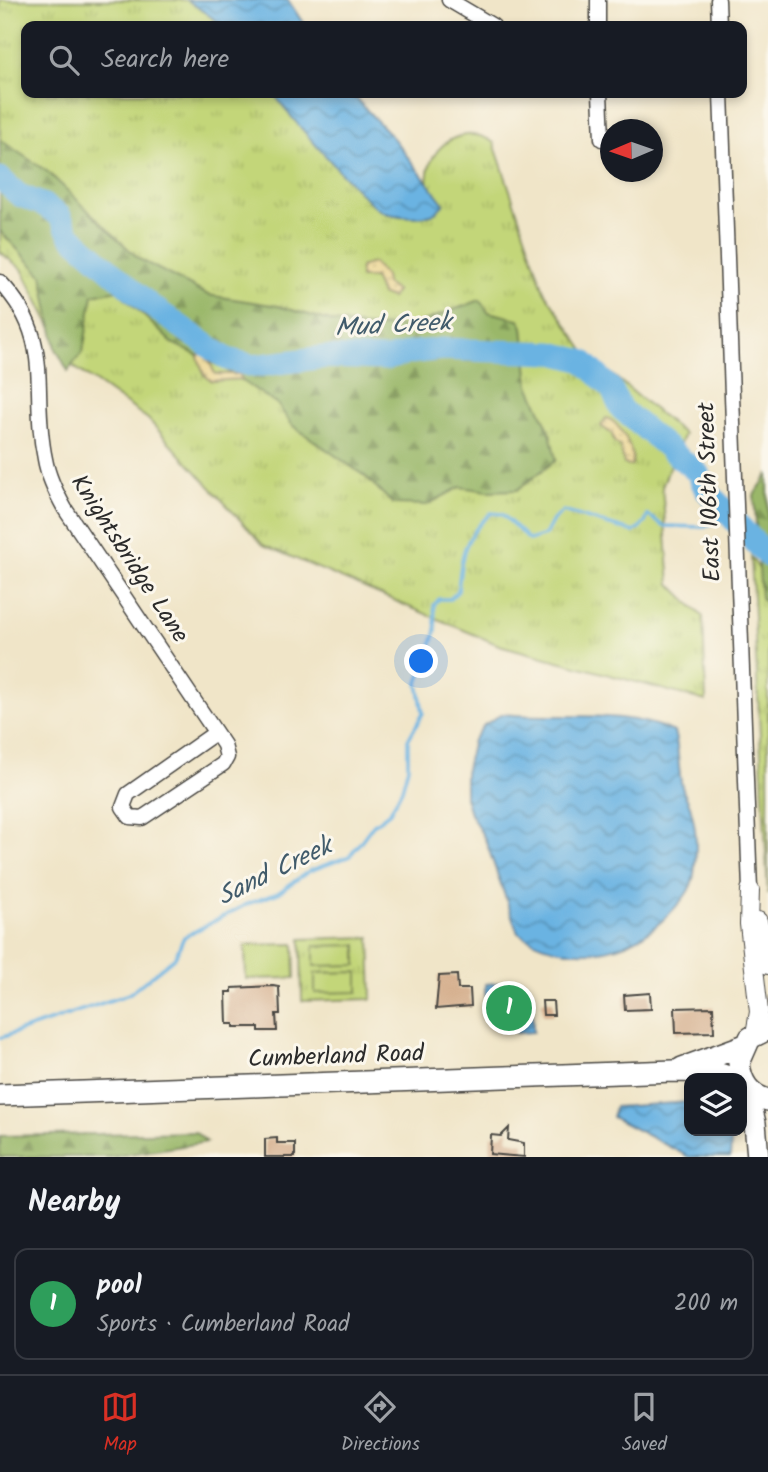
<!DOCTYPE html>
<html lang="en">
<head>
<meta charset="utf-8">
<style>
  :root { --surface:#171b24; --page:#242831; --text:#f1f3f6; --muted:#9ea1a6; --line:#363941; --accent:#d93025 }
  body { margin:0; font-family:Kalam,sans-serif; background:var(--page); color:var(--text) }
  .controls { position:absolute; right:21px; bottom:21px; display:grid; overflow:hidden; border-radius:14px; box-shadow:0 4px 10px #0003 }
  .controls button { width:63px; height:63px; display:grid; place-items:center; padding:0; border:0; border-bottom:2px solid var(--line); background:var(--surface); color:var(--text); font:35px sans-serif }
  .compass { position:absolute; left:600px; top:119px; width:63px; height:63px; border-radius:50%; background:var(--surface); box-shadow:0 4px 10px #0003; rotate:268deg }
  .you { position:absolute; left:422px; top:662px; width:24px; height:24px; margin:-18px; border:5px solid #fff; border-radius:50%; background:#1a73e8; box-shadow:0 0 0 10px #1a73e833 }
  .badge { display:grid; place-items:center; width:46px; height:46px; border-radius:50%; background:var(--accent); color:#fff; font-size:23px; font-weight:700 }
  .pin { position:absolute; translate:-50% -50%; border:4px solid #fff; box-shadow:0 2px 7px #0006 }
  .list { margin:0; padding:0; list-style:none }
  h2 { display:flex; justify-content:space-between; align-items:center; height:91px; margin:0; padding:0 28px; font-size:30px }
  h2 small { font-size:23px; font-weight:400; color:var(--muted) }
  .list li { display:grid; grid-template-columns:46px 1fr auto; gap:21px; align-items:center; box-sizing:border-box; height:112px; margin:0 14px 14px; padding:0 14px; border:2px solid var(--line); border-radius:14px }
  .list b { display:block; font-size:26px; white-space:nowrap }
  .list p { margin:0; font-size:23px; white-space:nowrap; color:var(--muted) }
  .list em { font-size:23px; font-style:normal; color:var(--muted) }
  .icon { flex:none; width:38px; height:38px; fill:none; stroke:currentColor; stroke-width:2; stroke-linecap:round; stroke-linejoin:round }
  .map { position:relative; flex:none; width:768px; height:1157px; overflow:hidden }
  .search { position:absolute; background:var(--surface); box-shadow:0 4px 10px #0003; left:21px; right:21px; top:21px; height:77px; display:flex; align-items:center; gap:18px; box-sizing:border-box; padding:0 24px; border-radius:14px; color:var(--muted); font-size:26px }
  .sheet { height:217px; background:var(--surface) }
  nav { display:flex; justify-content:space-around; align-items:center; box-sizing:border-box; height:98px; border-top:2px solid var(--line); background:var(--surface); font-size:19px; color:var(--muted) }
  nav a { display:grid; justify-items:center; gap:4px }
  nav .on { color:var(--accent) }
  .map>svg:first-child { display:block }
</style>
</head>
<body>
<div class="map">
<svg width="768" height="1157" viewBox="0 0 768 1157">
  <defs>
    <pattern id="grass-tufts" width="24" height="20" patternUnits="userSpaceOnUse" patternTransform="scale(1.75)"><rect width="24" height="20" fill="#c3d679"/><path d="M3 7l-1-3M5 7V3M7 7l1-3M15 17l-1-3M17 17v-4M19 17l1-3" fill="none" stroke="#a8b869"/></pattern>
    <pattern id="forest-firs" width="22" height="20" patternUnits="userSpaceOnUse" patternTransform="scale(1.75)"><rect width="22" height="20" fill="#9ab769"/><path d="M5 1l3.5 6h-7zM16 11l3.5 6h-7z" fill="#7e9557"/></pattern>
    <pattern id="sand-dots" width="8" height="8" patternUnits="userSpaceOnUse" patternTransform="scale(1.75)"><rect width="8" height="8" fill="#eeda9e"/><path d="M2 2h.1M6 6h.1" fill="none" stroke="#cb8" stroke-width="1.8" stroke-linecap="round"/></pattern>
    <pattern id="water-waves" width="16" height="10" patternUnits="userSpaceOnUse" patternTransform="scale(1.75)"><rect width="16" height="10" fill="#6ab3e2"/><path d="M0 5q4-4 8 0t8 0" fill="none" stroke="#5792b7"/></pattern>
  </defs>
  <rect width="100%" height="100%" fill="#fbf7ec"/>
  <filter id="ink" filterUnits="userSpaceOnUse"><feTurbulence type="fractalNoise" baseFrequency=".0143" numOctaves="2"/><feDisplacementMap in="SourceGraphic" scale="14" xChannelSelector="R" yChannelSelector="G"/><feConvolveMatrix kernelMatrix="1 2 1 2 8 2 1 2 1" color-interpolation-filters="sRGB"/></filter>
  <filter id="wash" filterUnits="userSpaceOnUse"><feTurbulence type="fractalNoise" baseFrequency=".00686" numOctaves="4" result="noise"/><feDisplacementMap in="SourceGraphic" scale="28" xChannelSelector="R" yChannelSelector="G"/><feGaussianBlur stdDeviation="1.57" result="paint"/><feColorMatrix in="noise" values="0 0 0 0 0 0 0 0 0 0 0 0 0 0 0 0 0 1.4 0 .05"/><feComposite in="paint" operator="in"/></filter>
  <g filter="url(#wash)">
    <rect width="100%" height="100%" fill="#f0e5c8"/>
    <path fill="url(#grass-tufts)" stroke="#778052" stroke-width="2" d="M0,0h233l34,26h-241v67h288l112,102c1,-9 1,-19 3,-27 8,-30 41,-43 65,-25l50,148 41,61 99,82 -22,52 8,98 33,33 3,84 -207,-56 -236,-100 -115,-126 -78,-55 -48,-95 -22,-17z
      M751,557l17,26v312z
      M370,937l2,62 -70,2 -1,-62z"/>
    <path fill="url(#forest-firs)" stroke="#62714a" stroke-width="2" d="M0,140l48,32 91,87 69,36 70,11 56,16 36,5 41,-1 69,-26 8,12 31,7 4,8 6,58 21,47 6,28 -39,30 -29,1 -28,-4 -33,18 -34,-1 -27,-27 -73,-51 -16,-22 -54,-36 -51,-25 -55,-53 -24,5 -10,56 -15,20 -12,-22 -14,-74 -42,-44z
      M768,475v130l-7,-7 -7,-103z
      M195,1132l12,10 -96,15h-111v-21z"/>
    <path fill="url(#sand-dots)" stroke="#8c8264" stroke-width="2" d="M373,263l12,13 1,8 10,7 -5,7 -10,-4 -7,-16h-14v-11z
      M201,352l5,2 9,20h24l3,5 -30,2 -8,-6 -6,-18z
      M606,418c13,2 32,36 25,48l-7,-2 -4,-18 -6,-4 -2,-8 -11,-8z"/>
    <path fill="#c3d679" stroke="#778052" stroke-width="2" d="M294,944l1,34 -49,1 -1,-34z
      M357,945v20l-43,1v-20z
      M358,972v20l-43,1v-20z"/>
    <path fill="url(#water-waves)" stroke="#4a6f86" stroke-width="2" d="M187,0h101l17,26h-81z
      M274,93h77l42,45 51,66c-3,3 -8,9 -12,11 -11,3 -39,2 -49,-3 -16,-7 -99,-101 -109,-119z
      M502,714c54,6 124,-6 172,18 6,19 3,39 9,58 2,7 7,13 8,20 6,20 6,43 3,64 -2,16 -13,28 -25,40 -41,43 -101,50 -151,19l-33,-94 -15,-26 -5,-16v-24l8,-33 11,-15z
      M501,983l1,17 30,-1 1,33 -17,1 -1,-16 -29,1 -1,-34z
      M689,1102v29h43l-2,26h-41l-77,-40 3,-10z"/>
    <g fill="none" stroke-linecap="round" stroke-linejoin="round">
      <path stroke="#6ab3e2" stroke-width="3.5" d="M0,1038l129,-44 46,-37 9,-20 63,-33 31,-11 31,-22 41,-15 23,-31 17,-13 12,-23 6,-22v-27l15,-27 -5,-30 18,-52 -2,-26 5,-6h11l8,-8c3,-36 5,-53 33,-78l11,1 27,26 16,-5 8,-15 10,-9 71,21 11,-9 3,-8 15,11 42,1 24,-12"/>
      <path stroke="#6ab3e2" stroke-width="23" d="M0,178l19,17 25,10 16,11 10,19 80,70 77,54 27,7 71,-9 62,2 22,-6 33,-4 111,4 30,8 28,27 10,21 77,64 7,16 63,67"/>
    </g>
    <g id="blocks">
      <path fill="#d6b08f" d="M457,975l1,14h12l1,17 -35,3 3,-33z
        M273,986l6,1 1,27h-4l1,17h-18v-4h-25v-3h-7l-1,-32h6v-4z
        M650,993l1,16 -26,1 -1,-15z
        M542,1001h11l1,14h-11z
        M713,1007l1,25 -38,1 -1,-25z
        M509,1128l-1,12 16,3v14l-34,-3 1,-19 10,1z
        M277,1138v5h18v14h-30v-18z"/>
    </g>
  </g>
  <g filter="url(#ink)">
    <use href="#blocks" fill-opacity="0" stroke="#494743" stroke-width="2"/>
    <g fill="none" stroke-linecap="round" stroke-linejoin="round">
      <defs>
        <path id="minor" d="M449,0l44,26
          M598,0v26
          M718,0l1,26
          M600,93l2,46
          M721,93l29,797
          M0,282c56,58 30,108 45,177 3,18 11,34 20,50l159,236 3,12 -4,7 -81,54 -12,-1 -7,-10 5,-13 87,-61"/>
        <path id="tertiary" d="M750,890l-1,34 10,88 -4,22
          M758,921l10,44"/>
        <path id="secondary" d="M768,1029l-18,9 -11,25c2,19 10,32 29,37
          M682,1068l63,-23
          M746,1086l9,37 3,34
          M0,1095l674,-24 39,1 19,6"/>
      </defs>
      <use href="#minor" stroke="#494743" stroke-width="17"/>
      <use href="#tertiary" stroke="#494743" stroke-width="20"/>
      <use href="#secondary" stroke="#494743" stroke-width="24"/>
      <use href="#minor" stroke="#fff" stroke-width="14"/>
      <use href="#tertiary" stroke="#fff" stroke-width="18"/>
      <use href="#secondary" stroke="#fff" stroke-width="21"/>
    </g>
  </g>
  <g text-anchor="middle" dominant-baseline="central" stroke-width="6" stroke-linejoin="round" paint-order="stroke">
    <g font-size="24" fill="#2b2b2b" stroke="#fbf7ec">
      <text transform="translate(710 492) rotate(-92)">East 106th Street</text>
      <text transform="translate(129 559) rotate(57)">Knightsbridge Lane</text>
      <text transform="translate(336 1057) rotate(-2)">Cumberland Road</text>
    </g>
    <g font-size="26" font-style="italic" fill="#415b6b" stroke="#fbf7ec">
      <text transform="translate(393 326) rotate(-3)">Mud Creek</text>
      <text transform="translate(275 872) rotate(-26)">Sand Creek</text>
    </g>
  </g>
</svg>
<div class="controls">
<button><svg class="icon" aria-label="layers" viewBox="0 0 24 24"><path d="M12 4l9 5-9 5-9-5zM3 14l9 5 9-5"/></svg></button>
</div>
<svg class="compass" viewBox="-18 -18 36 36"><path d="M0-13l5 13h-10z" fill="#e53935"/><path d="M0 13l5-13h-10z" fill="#9ea1a6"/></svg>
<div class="you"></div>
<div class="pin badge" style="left:509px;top:1008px;background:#2e9e5b">1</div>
<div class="search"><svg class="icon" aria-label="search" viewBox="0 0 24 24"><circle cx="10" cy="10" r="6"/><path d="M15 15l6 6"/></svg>Search here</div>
</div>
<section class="sheet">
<h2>Nearby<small></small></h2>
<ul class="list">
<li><span class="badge" style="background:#2e9e5b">1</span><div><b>pool</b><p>Sports · Cumberland Road</p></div><em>200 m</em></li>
</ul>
</section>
<nav>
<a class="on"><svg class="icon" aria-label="map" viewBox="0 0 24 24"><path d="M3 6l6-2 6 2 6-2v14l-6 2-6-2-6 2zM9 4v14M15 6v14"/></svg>Map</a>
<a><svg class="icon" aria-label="directions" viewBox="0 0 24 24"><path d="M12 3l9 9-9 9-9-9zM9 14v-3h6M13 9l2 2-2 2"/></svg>Directions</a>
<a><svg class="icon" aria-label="saved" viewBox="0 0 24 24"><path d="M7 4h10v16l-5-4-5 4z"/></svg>Saved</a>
</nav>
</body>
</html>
